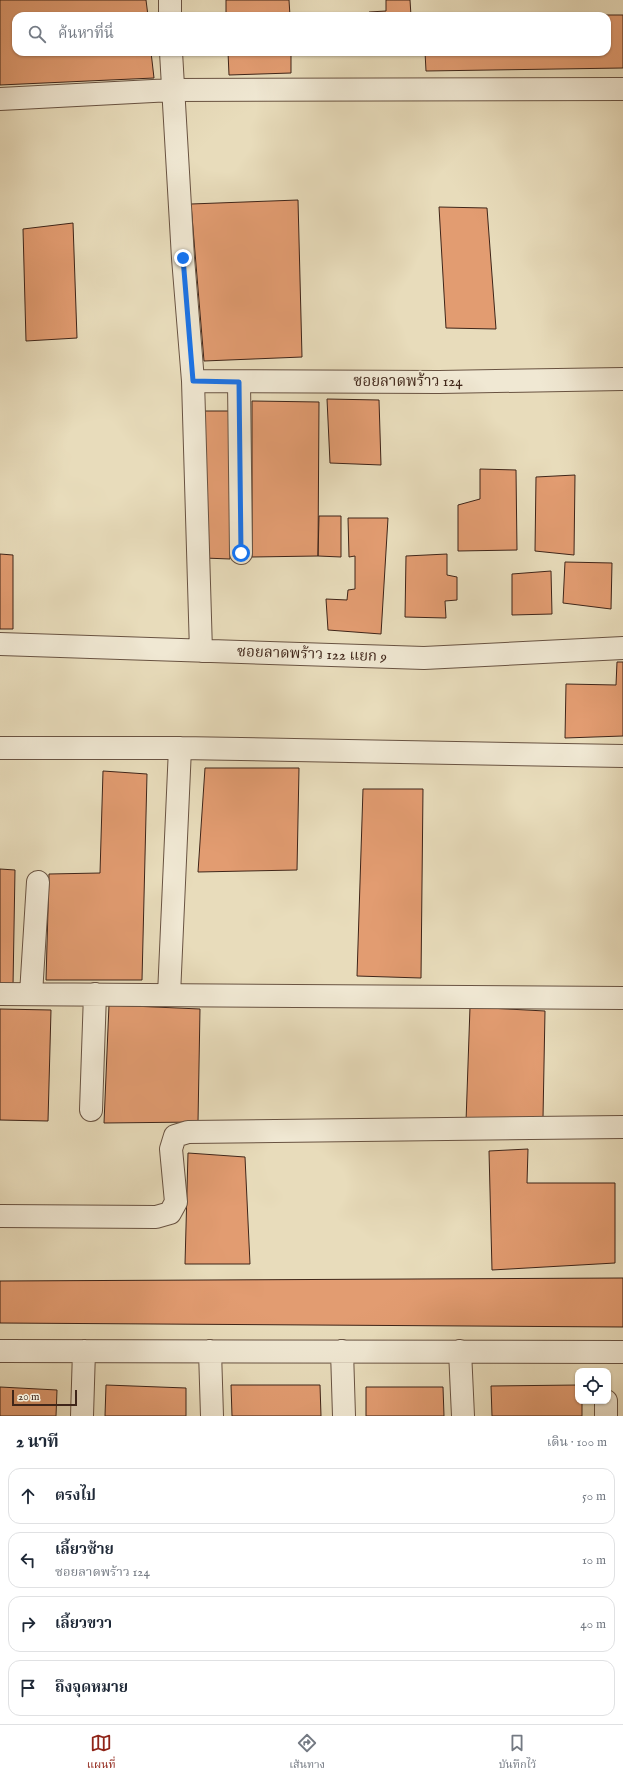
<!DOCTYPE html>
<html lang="th">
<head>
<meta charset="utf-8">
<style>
  :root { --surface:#fff; --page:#f2f2f3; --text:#1f2937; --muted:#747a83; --line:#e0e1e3; --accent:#8f2418 }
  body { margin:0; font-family:"IM FELL English","Noto Serif Thai",serif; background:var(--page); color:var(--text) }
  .controls { position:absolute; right:12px; bottom:12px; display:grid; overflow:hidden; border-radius:8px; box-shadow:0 1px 3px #0004 }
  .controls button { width:36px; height:36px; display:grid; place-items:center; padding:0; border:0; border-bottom:1px solid var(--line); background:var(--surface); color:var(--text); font:20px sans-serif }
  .scale { position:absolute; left:12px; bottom:10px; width:65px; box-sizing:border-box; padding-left:4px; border:2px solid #3f2519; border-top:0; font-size:11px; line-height:14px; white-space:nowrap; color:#3f2519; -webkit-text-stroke:3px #f0e8d3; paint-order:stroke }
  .stop { position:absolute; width:12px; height:12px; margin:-9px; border:3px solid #1a73e8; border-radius:50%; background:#fff }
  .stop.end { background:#1a73e8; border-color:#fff; box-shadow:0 1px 4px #0008 }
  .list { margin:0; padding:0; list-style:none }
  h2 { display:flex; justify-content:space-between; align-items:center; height:52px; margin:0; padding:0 16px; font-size:17px }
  h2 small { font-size:13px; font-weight:400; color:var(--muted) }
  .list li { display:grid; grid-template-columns:26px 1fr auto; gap:12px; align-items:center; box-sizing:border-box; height:56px; margin:0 8px 8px; padding:0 8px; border:1px solid var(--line); border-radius:12px }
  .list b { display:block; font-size:15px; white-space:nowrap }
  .list p { margin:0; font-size:13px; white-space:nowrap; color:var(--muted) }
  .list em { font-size:13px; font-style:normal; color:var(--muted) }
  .icon { flex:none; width:22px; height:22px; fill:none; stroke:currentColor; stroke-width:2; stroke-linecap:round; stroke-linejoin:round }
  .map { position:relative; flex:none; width:623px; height:1416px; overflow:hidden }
  .search { position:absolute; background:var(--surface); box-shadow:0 1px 3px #0004; left:12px; right:12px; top:12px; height:44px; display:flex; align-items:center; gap:10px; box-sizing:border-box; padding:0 14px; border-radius:12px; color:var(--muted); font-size:15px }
  .sheet { height:308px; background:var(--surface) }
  nav { display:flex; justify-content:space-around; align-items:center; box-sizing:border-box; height:56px; border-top:1px solid var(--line); background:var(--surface); font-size:11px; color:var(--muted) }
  nav a { display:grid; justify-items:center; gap:2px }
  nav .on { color:var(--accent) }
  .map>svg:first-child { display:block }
</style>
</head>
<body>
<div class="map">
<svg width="623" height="1416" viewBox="0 0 623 1416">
  <rect width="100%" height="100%" fill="#e8dcbb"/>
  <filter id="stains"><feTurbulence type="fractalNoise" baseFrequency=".005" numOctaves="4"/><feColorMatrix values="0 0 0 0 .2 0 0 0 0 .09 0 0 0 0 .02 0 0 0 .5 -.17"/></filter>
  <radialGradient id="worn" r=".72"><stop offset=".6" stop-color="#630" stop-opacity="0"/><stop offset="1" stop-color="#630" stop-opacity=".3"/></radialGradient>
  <path fill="#e29c71" stroke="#3f2519" d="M0,0h146l2,16h-132v36h135l3,26 -154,7z
    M226,0h63l1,16h-64z
    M386,0h24l1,16h-42v-4l17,-1z
    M424,15h199v53l-197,3 -1,-19h182v-36z
    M228,52h63v21l-62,2z
    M298,200l4,157 -98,4 -13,-157z
    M439,207l48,1 9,121 -50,-1z
    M73,223l4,115 -51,3 -3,-112z
    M327,399l52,1 2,65 -51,-2z
    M252,401l67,1 -1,154 -66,1z
    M198,411h31l1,148 -26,-1z
    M480,469l36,1 1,80 -59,1v-46l22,-6z
    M575,475l-1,80 -39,-4 1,-74z
    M319,516h22v41l-23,-1z
    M348,518h40l-7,116 -53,-4 -2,-31 21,1 1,-10 7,-1v-33l-6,1z
    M0,554l13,1v74h-13z
    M447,554v21l10,2v23l-12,1 1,17 -41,-1 1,-61z
    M565,562l47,1 -1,46 -48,-6z
    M551,571l1,43 -40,1v-41z
    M617,662h6v74l-58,2 1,-54 50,1z
    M205,768h94l-2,102 -99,2z
    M103,771l44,3 -5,206h-96l3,-106 51,-1z
    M363,789h60l-2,189 -64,-2z
    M0,869l15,1 -2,116h-13z
    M109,1005l91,4 -2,113 -94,1z
    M470,1007l75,4 -2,107 -77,4z
    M0,1009l51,1 -3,111 -48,-1z
    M528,1149l-1,34h88v80l-123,7 -3,-119z
    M188,1153l57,4 5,107h-65z
    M623,1278v49l-623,-4v-42z
    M106,1385l80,3v28h-81z
    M231,1385h89l1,31h-89z
    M578,1385v16h4v15h-90l-1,-30z
    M0,1387l57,3 -1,26h-56z
    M366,1387h77l1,29h-78z"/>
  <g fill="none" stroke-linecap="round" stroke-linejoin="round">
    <defs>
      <path id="minor" d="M170,0v16
        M171,52l12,206 10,123 8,270
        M0,99l172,-9 451,-1
        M193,381l246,1 184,-3
        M239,382l2,171
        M0,644l424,14 199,-10
        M0,748h180l443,8
        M0,994l623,4
        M31,994l7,-112
        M169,995l11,-247
        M91,1110l4,-116
        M0,1216l156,1 14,-4 6,-11 -5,-53 4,-13 13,-4 435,-5
        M0,1351l623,1
        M210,1351l2,65
        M342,1351l2,65
        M460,1351l3,65
        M82,1416l2,-65
        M606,1416v-15"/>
    </defs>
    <use href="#minor" stroke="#695342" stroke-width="24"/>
    <use href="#minor" stroke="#f0e8d3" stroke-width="22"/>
  </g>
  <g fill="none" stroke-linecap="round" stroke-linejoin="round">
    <path stroke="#1a73e8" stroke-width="5" d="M183,258l10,123 46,1 2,171"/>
  </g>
  <g text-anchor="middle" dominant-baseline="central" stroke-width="3.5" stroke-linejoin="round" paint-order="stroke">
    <g font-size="15" fill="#3f2519" stroke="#f0e8d3">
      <text x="408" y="381">ซอยลาดพร้าว 124</text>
      <text transform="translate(312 654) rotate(2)">ซอยลาดพร้าว 122 แยก 9</text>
    </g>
  </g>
  <rect width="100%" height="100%" filter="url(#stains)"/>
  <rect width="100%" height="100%" fill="url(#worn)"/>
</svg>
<div class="controls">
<button><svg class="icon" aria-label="locate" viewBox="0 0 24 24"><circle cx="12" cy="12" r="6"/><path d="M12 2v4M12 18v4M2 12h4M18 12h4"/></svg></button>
</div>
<div class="scale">20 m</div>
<div class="stop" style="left:241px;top:553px"></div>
<div class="stop end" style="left:183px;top:258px"></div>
<div class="search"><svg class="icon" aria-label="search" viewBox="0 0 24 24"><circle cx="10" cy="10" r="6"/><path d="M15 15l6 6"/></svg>ค้นหาที่นี่</div>
</div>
<section class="sheet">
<h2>2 นาที<small>เดิน · 100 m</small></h2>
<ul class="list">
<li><svg class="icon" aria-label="ahead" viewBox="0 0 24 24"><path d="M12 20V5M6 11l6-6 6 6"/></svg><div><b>ตรงไป</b></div><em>50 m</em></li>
<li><svg class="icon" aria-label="left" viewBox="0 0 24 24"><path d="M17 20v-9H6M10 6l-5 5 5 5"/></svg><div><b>เลี้ยวซ้าย</b><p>ซอยลาดพร้าว 124</p></div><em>10 m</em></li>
<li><svg class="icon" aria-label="right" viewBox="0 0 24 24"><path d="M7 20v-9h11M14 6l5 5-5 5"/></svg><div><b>เลี้ยวขวา</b></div><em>40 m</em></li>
<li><svg class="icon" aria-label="arrive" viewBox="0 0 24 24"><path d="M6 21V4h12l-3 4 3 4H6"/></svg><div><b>ถึงจุดหมาย</b></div></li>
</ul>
</section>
<nav>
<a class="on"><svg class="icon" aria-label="map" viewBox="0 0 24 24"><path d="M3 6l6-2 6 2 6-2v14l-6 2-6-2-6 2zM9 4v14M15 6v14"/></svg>แผนที่</a>
<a><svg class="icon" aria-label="directions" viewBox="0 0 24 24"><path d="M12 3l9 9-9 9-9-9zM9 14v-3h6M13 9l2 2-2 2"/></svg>เส้นทาง</a>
<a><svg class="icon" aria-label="saved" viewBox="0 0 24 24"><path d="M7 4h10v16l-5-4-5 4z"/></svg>บันทึกไว้</a>
</nav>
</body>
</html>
